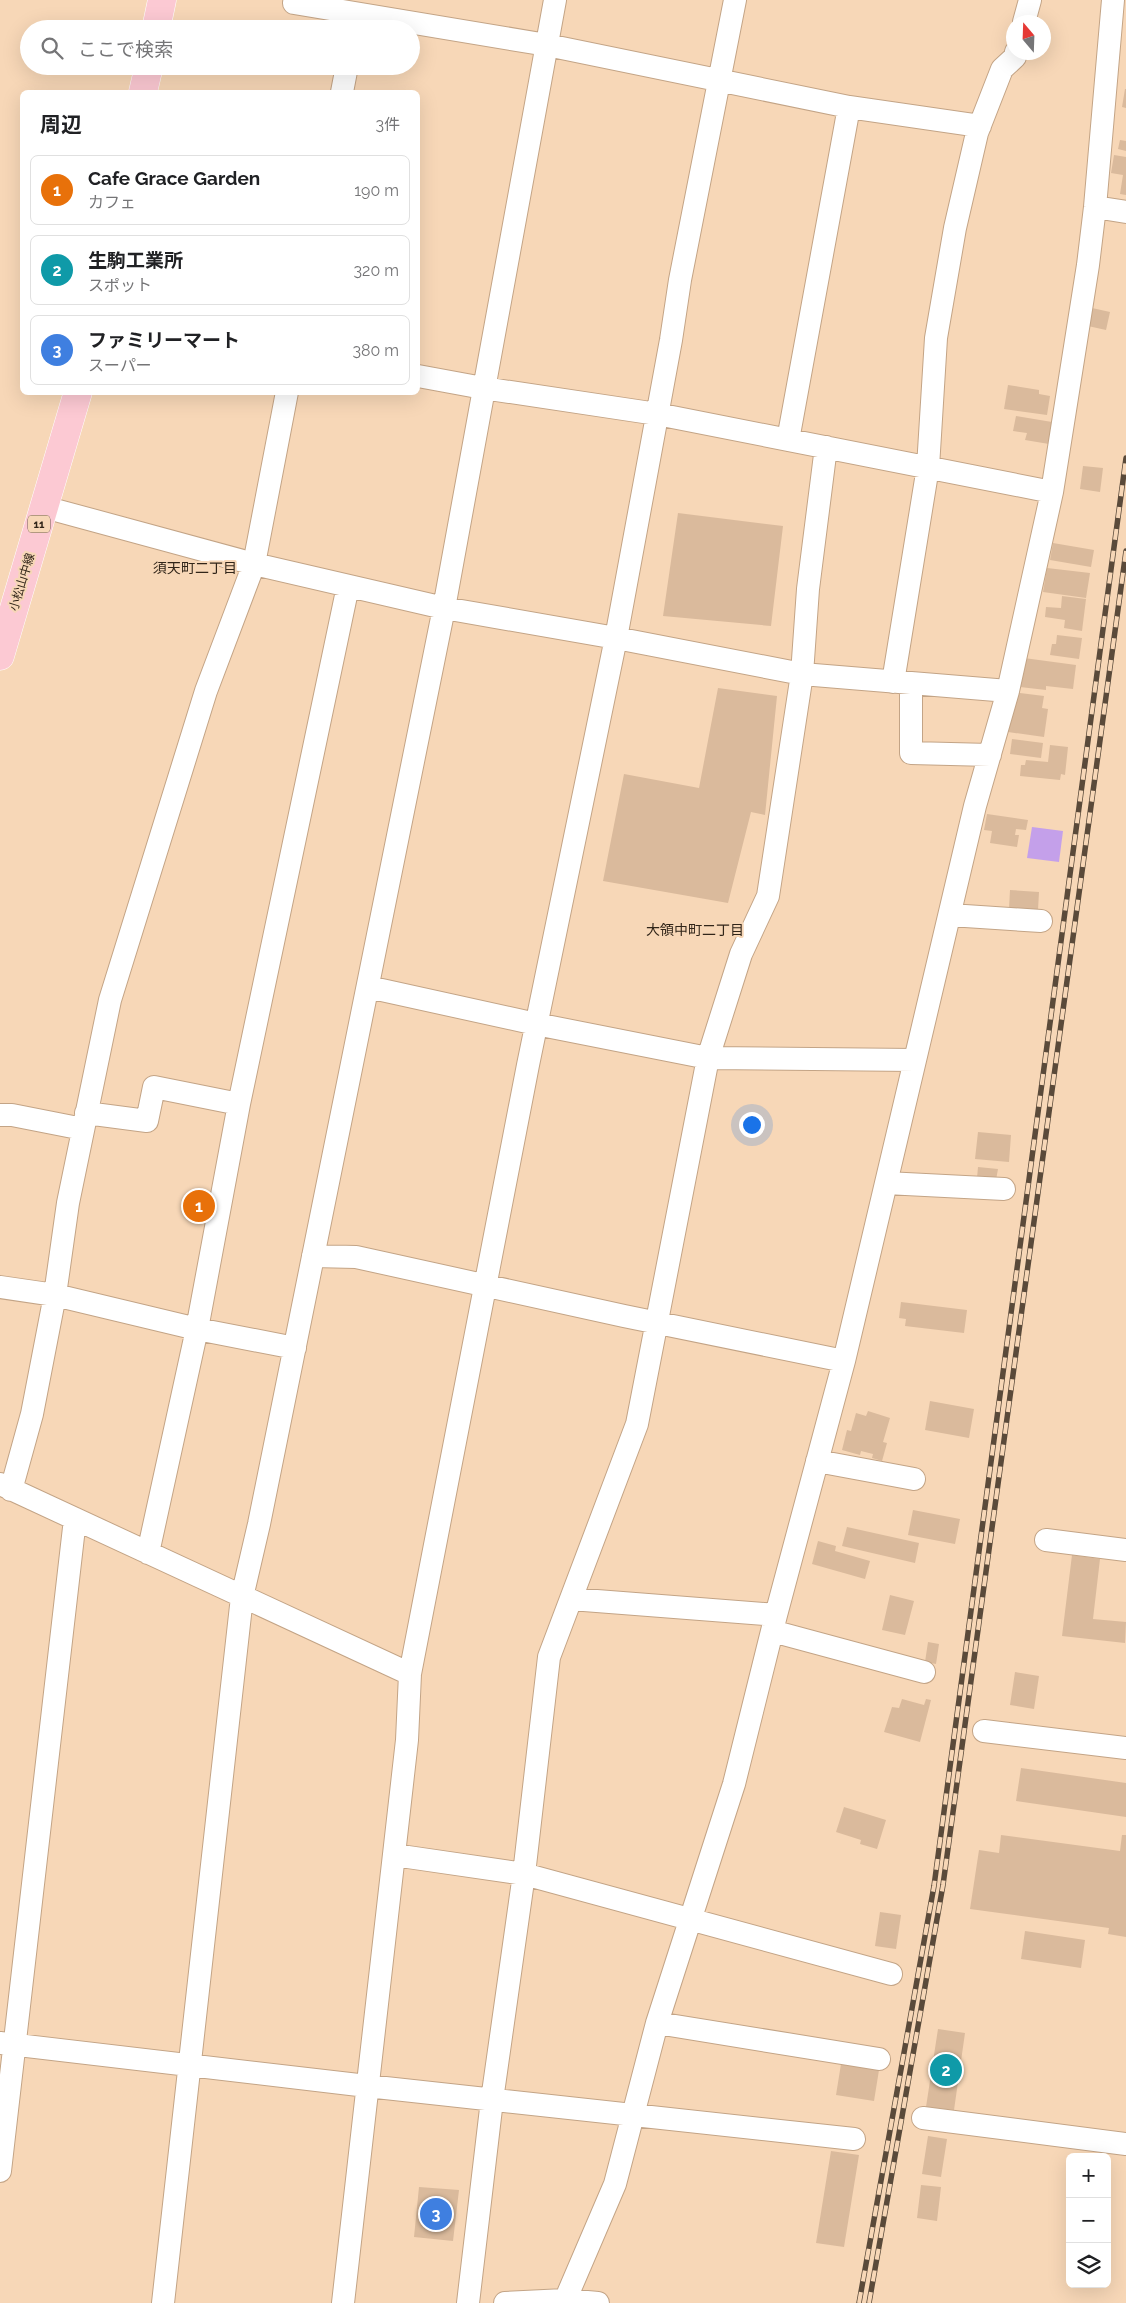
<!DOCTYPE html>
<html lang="ja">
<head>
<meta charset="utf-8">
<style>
  :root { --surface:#fff; --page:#f6f6f6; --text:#202124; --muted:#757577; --line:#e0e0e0; --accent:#0f766e }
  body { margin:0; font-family:Raleway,"Noto Sans JP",sans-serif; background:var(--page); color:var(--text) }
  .controls { position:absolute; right:15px; bottom:15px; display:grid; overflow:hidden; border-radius:8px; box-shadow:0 5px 20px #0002 }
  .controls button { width:45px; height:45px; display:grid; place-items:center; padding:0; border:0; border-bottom:1px solid var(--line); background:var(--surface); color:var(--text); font:25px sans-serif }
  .compass { position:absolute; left:1006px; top:15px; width:45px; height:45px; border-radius:50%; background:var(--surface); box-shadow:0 5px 20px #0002; rotate:341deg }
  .you { position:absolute; left:751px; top:1124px; width:18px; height:18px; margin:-12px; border:4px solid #fff; border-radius:50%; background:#1a73e8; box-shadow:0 0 0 8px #1a73e833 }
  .badge { display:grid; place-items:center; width:32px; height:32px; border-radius:50%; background:var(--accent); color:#fff; font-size:16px; font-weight:700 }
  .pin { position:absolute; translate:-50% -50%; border:2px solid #fff; box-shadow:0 1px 5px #0006 }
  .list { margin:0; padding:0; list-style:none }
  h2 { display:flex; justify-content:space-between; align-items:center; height:65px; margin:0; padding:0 20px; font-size:21px }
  h2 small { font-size:16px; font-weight:400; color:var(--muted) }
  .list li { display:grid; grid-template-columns:32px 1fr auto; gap:15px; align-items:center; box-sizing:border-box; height:70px; margin:0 10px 10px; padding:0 10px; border:1px solid var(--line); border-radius:8px }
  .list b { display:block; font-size:19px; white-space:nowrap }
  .list p { margin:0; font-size:16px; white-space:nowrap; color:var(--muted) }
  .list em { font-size:16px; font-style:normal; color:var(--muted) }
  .icon { flex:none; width:28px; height:28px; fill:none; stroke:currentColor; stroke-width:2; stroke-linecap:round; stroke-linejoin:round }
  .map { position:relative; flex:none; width:1126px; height:2303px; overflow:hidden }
  .search { position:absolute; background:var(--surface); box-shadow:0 5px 20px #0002; left:20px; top:20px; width:400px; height:55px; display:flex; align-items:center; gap:12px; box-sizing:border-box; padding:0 18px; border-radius:28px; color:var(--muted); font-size:19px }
  .panel { position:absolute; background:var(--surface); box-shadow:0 5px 20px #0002; left:20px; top:90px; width:400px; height:305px; border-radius:8px }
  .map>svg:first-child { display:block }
</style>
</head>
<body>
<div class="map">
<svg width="1126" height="2303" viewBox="0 0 1126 2303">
  <rect width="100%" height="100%" fill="#f7d7b7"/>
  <path fill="#c4a0ea" d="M1032,827l31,4 -4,31 -32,-4z"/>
  <path fill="#daba9c" d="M1125,89h1v19l-4,-1z
    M1120,140l6,1v10l-8,-2z
    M1114,155l12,2v38l-6,-1 3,-19 -12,-2z
    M1092,308l18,4 -4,18 -18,-4z
    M1008,385l31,5v4l11,2 -3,19 -43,-6z
    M1016,416l36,6 -3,22 -24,-4 2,-7 -14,-2z
    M1083,466l20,2 -3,24 -20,-3z
    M678,513l105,13 -12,100 -108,-10z
    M1053,543l41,7 -3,17 -41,-7z
    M1047,568l43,5 -4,25 -43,-6z
    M1062,596l24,3 -4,32 -18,-3 1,-8 -20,-3 1,-10 15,1z
    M1057,635l25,3 -3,21 -29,-4 2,-11h4z
    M1024,658l52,7 -3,24 -27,-3v4l-26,-3z
    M718,688l59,8 -12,119 -14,-3 -23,91 -125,-22 21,-107 75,14z
    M1013,692l31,4 -2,12 6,1 -4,28 -36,-5z
    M1012,739l31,4 -2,15 -31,-4z
    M1050,745l18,2 -3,28 -4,-1 -1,6 -40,-4 1,-11h4l1,-5 22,2z
    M987,814l41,6 -2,10 -10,-1 -1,6h4l-2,12 -27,-4 2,-12 -8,-1z
    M1010,890l29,2 -1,18 -29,-1z
    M978,1132l33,3 -2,27 -34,-3z
    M978,1167l20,2 -2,11 -19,-2z
    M901,1302l66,8 -3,23 -59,-7 1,-7 -7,-1z
    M930,1401l44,8 -5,29 -44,-8z
    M868,1411l22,7 -7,24 4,1 -5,18 -10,-3 1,-4 -12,-3 -1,4 -18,-5 5,-20 4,1 5,-18 10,3z
    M913,1510l47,9 -5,25 -47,-9z
    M847,1527l72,16 -4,20 -73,-17z
    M818,1541l18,5 -1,5 35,10 -5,18 -53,-15z
    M1072,1555l28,4 -7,60 33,3 -1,21 -63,-7z
    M890,1595l24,6 -9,34 -23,-5z
    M928,1642l11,2 -3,20 -11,-2z
    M1015,1672l24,4 -5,33 -24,-4z
    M902,1699l22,6 2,-6 5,1 -11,42 -36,-10 8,-25 7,1z
    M1021,1768l105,15v34l-110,-16z
    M844,1807l42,13 -9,29 -17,-5 1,-4 -25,-8z
    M1001,1835l119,16 2,-16h4v102l-18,-3 1,-6 -139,-19 9,-59 20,3z
    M880,1912l21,3 -5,34 -21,-3z
    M1025,1931l60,9 -4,28 -60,-9z
    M938,2029l27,4 -11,77 -28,-3z
    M841,2064l38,6 -5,31 -38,-6z
    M928,2136l19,3 -6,38 -19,-3z
    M831,2151l28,4 -15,92 -28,-4z
    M921,2185l20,2 -4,34 -20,-3z
    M419,2187l40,3 -6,51 -39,-4z"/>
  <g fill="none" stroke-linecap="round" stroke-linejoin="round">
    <defs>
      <path id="minor" d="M294,3l253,42 302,62 -61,333
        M1024,22l6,-22
        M342,92l5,-26
        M849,107l131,19
        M1095,207l31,5
        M418,376l65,12 174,26 395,78
        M44,507l210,57 190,44 172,30 186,36 206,17
        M893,682l35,-215 8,-129 19,-110 22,-95 25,-64 13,-12 1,-5
        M911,683v70l79,2
        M950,915l91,6
        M368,987l168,37 172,34 207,2
        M86,1113l61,8 7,-34 85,17
        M0,1115h12l71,14
        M886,1183l118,6
        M313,1256l43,1 268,59 220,45
        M0,1287l55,8 142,34 98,19
        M817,1461l97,18
        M0,1484l410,190
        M11,1490l21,-76 23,-119 13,-92 42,-203 96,-309 48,-127 33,-172
        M1046,1540l80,10
        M148,1553l49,-224 42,-225 109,-518
        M571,1599l205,16
        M772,1631l152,41
        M984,1731l142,17
        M394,1855l130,19 367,100
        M657,2023l222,36
        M0,2043l367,43 487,53
        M923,2118l203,26
        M0,2171l75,-652
        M163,2303l79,-706 17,-73 185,-916 111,-608
        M343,2303l64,-563 3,-66 118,-609 88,-427 55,-298 9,-60 55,-280
        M468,2303l24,-203 32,-226 25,-217 88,-233 71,-366 33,-104 27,-58 34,-222 6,-85 18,-142
        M505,2303l60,-3 33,3
        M564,2303l51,-119 42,-161 77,-239 42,-169 68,-254 131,-555 33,-115 44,-199 36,-227 7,-58 18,-207"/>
      <path id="major" d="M156,29l6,-29
        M143,92l6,-26
        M0,656l78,-264"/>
    </defs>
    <use href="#minor" stroke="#c3a486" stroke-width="24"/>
    <use href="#major" stroke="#fff" stroke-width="29"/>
    <use href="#minor" stroke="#fff" stroke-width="22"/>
    <use href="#major" stroke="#fcc9d3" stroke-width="28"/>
    <defs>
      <path id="rail" d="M859,2303l75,-417 192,-1428
        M869,2303l74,-418 183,-1334"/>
    </defs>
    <use href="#rail" stroke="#5a4a3a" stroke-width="5.5"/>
    <use href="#rail" stroke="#f7d7b7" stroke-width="4" stroke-dasharray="11" stroke-linecap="butt"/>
  </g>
  <g text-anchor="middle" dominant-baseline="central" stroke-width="4" stroke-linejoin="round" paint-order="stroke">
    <rect fill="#f7d7b7" stroke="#6c5a48" stroke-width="1" x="28" y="515.5" width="22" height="17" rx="4"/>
    <g font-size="11" font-weight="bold" fill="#312519">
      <text x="39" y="524">11</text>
    </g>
    <g font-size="12" fill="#312519" stroke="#f7d7b7">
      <text transform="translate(22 582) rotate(-73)">小松山中線</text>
    </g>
    <g font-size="14" fill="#312519" stroke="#f7d7b7">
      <text x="195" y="568">須天町二丁目</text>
      <text x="695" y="930">大領中町二丁目</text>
    </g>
  </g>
</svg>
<div class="controls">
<button>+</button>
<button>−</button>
<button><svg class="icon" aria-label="layers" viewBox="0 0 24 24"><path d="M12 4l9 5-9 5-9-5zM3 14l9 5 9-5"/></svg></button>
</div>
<svg class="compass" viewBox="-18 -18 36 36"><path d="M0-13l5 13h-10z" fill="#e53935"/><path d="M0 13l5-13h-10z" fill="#757577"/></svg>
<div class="you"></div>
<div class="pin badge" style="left:199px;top:1206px;background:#e8710a">1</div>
<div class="pin badge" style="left:946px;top:2070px;background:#0f9aa8">2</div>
<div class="pin badge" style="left:436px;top:2214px;background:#3f7fe0">3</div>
<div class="search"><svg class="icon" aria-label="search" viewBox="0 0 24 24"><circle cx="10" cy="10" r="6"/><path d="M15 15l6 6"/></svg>ここで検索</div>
<section class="panel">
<h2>周辺<small>3件</small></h2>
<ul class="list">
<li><span class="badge" style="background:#e8710a">1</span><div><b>Cafe Grace Garden</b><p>カフェ</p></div><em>190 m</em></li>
<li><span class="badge" style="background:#0f9aa8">2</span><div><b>生駒工業所</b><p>スポット</p></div><em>320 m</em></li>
<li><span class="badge" style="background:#3f7fe0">3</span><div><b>ファミリーマート</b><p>スーパー</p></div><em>380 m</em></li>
</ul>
</section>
</div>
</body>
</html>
